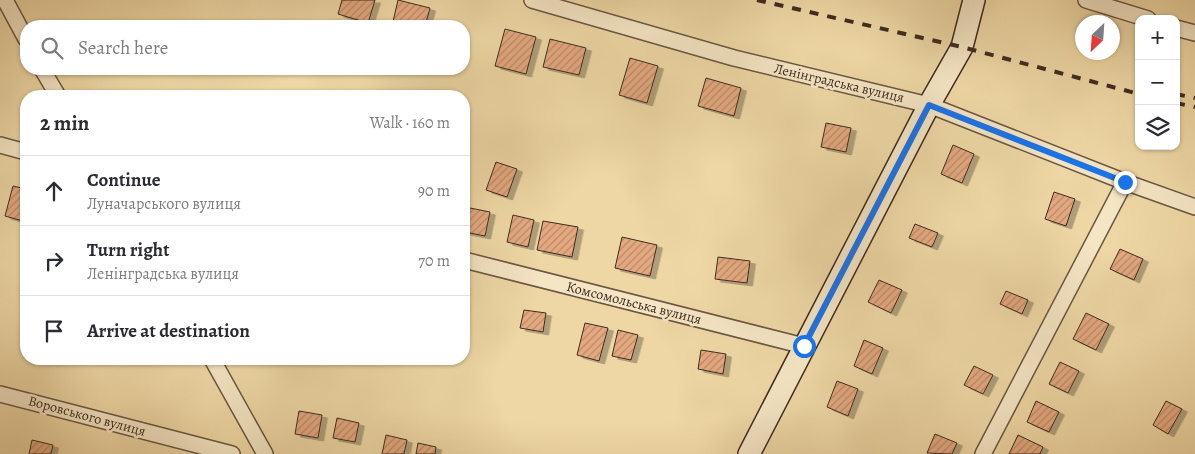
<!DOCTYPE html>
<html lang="en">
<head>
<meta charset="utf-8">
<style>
  :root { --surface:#fff; --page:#f2f2f3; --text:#2b2b33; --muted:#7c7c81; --line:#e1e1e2 }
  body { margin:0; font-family:Alegreya,serif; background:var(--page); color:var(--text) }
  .controls { position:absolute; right:15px; top:15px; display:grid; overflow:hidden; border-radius:10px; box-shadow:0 1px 4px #0004 }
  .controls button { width:45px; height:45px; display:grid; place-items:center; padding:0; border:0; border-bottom:1px solid var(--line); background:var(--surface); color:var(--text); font:25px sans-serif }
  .compass { position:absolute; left:1075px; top:15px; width:45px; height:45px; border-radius:50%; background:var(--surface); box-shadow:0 1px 4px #0004; rotate:205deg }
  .stop { position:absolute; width:15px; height:15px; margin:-11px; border:4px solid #1a73e8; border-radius:50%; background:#fff }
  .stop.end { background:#1a73e8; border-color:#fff; box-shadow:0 1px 5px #0008 }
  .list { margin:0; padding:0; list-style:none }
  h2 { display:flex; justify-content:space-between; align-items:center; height:65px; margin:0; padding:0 20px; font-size:21px }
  h2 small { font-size:16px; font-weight:400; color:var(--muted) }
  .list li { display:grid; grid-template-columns:32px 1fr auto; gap:15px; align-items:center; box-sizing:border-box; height:70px; padding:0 20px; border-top:1px solid var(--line) }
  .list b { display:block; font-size:19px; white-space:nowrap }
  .list p { margin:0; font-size:16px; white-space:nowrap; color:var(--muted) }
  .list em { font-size:16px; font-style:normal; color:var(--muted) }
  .icon { flex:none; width:28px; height:28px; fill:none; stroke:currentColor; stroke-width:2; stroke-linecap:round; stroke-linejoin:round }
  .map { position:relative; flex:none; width:1195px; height:454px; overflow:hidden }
  .search { position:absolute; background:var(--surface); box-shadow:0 1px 4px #0004; left:20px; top:20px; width:450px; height:55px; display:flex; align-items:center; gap:12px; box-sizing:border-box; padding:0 18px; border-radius:20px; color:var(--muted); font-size:19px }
  .panel { position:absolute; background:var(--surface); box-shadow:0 1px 4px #0004; left:20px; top:90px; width:450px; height:275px; border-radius:20px }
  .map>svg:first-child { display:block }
</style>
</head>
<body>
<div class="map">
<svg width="1195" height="454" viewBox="0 0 1195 454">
  <defs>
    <pattern id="building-hatch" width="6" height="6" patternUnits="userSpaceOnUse" patternTransform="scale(1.25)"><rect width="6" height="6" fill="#e4a980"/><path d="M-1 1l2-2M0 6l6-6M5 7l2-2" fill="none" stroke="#ba8a68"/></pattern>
    <filter id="shadow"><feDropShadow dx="5.5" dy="3" stdDeviation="0" flood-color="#0004"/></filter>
  </defs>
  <rect width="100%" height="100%" fill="#eed7a5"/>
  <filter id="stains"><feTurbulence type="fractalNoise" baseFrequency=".004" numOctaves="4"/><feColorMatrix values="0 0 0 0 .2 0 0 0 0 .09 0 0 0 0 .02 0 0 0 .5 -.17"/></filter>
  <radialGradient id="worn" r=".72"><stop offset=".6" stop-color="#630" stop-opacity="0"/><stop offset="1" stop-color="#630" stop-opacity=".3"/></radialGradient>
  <path fill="url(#building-hatch)" stroke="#3e2c20" filter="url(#shadow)" d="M342,0h33l-7,23 -30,-9z
    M398,0l32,8 -5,18h-33z
    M505,29l31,8 -10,37 -31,-8z
    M550,39l36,9 -7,27 -36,-8z
    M630,58l28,8 -11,37 -28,-8z
    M706,78l35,10 -7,28 -36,-10z
    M826,123l25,5 -5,24 -25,-5z
    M953,145l21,9 -12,29 -21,-9z
    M496,162l21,7 -10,28 -21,-7z
    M13,186l13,3v18l-3,14 -18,-5z
    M1054,192l21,7 -9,27 -21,-7z
    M470,208l20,4 -5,24 -20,-4z
    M513,215l21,5 -6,27 -21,-5z
    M543,221l35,6 -6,30 -35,-7z
    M915,224l23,9 -6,14 -23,-9z
    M622,237l35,8 -7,31 -35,-8z
    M1120,249l23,10 -9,21 -24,-11z
    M718,257l32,4 -3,22 -32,-4z
    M879,280l23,10 -11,23 -23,-11z
    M1006,291l22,9 -6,14 -22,-10z
    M524,310l22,3 -3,19 -23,-4z
    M1086,313l23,11 -13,26 -23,-11z
    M585,323l23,5 -9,33 -22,-6z
    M618,330l20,5 -7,25 -19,-4z
    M864,340l19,8 -11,26 -18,-8z
    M701,350l25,4 -3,20 -25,-5z
    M1060,362l19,9 -11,22 -19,-9z
    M974,366l19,9 -10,19 -19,-9z
    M837,381l21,8 -10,27 -21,-9z
    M1036,401l23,11 -10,20 -22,-10z
    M1166,401l16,8 -14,25 -15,-9z
    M299,411l23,4 -4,23 -23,-4z
    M337,418l22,5 -4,19 -22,-4z
    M935,434l22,9 -5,11 -25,-1z
    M386,435l21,5 -3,14h-22z
    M1018,435l25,12 -3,7h-31z
    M32,440l21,5 -2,9h-22z
    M418,443l18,4 -1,7h-19z"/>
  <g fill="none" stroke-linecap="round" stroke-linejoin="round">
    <defs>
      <path id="minor" d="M5,0l21,39
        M532,0l202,58 195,47 196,77 70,25
        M1086,0l62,19
        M1176,28l19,5
        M42,69l16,27
        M0,145l26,7
        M464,260l340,86
        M212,359l53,95
        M0,394l232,60
        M983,454l142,-272"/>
      <path id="secondary" d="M749,454l180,-349 33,-58 12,-47"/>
    </defs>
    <use href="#minor" stroke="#6a5741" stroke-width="18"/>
    <use href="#secondary" stroke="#3e2c20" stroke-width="24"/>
    <use href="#minor" stroke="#f4e5c4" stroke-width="15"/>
    <use href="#secondary" stroke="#f4e5c4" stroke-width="21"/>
    <path stroke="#3e2c20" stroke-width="4" stroke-dasharray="9 9" stroke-linecap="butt" d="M757,0l205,47 177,47
      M1176,94l19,4
      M1176,103l19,4"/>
  </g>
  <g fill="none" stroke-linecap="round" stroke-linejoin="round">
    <path stroke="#1a73e8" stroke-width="6" d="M804,346l125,-241 196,77"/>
  </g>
  <g text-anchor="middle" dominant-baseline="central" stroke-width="5" stroke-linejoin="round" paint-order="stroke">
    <g font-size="14" fill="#3e2c20" stroke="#f4e5c4">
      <text transform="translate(839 83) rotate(13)">Ленінградська вулиця</text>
      <text transform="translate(634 303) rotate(14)">Комсомольська вулиця</text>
      <text transform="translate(87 416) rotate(15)">Воровського вулиця</text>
    </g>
  </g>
  <rect width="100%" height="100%" filter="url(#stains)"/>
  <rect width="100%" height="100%" fill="url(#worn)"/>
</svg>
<div class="controls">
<button>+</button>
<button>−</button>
<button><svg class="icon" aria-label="layers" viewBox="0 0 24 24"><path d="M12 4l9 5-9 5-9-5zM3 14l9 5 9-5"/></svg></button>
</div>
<svg class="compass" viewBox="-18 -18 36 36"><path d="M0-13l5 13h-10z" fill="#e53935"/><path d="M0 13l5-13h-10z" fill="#7c7c81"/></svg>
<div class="stop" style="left:804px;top:346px"></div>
<div class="stop end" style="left:1125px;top:182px"></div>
<div class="search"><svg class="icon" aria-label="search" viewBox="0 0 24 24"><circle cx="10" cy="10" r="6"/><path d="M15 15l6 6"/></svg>Search here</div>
<section class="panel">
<h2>2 min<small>Walk · 160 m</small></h2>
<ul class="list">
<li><svg class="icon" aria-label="ahead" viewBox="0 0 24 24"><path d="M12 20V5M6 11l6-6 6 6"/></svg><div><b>Continue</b><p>Луначарського вулиця</p></div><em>90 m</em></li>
<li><svg class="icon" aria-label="right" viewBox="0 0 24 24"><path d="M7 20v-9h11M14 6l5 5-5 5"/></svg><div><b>Turn right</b><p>Ленінградська вулиця</p></div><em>70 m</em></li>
<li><svg class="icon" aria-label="arrive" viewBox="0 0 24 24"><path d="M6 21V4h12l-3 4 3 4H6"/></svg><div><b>Arrive at destination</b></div></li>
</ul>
</section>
</div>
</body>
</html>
